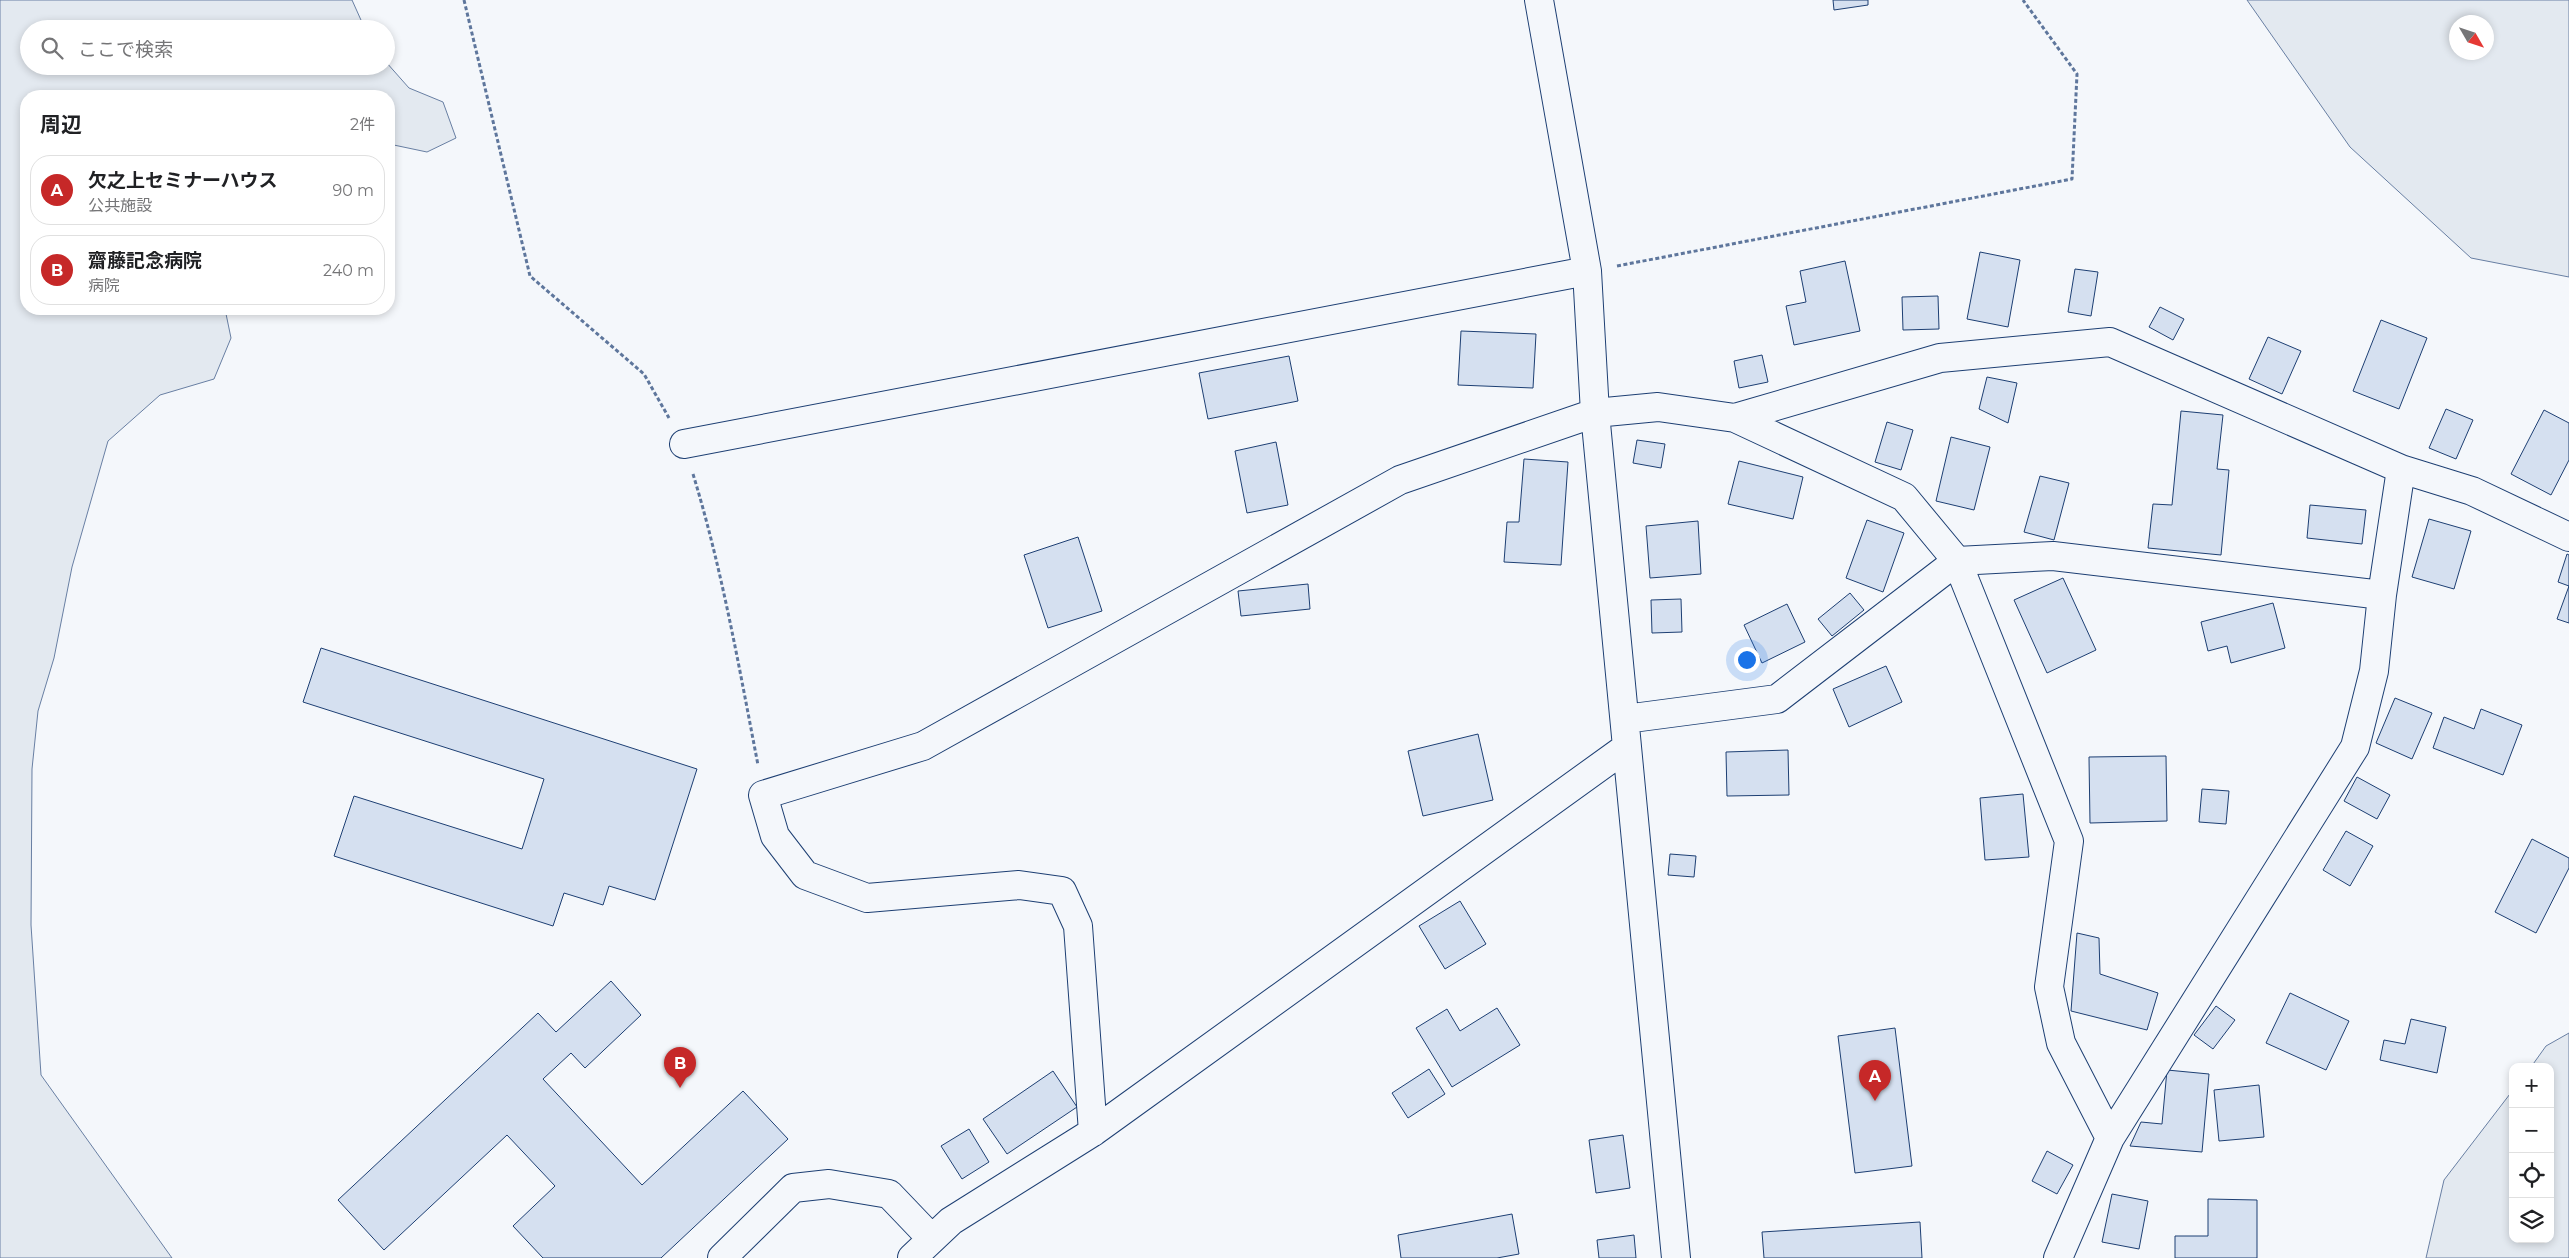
<!DOCTYPE html>
<html lang="ja">
<head>
<meta charset="utf-8">
<style>
  :root { --surface:#fff; --page:#f2f2f2; --text:#202124; --muted:#757577; --line:#e0e0e0; --accent:#c62828 }
  body { margin:0; font-family:Montserrat,"Noto Sans JP",sans-serif; background:var(--page); color:var(--text) }
  .controls { position:absolute; right:15px; bottom:15px; display:grid; overflow:hidden; border-radius:10px; box-shadow:0 2px 8px #0003 }
  .controls button { width:45px; height:45px; display:grid; place-items:center; padding:0; border:0; border-bottom:1px solid var(--line); background:var(--surface); color:var(--text); font:25px sans-serif }
  .compass { position:absolute; left:2449px; top:15px; width:45px; height:45px; border-radius:50%; background:var(--surface); box-shadow:0 2px 8px #0003; rotate:129deg }
  .you { position:absolute; left:1746px; top:659px; width:18px; height:18px; margin:-12px; border:4px solid #fff; border-radius:50%; background:#1a73e8; box-shadow:0 0 0 8px #1a73e833 }
  .badge { display:grid; place-items:center; width:32px; height:32px; border-radius:50%; background:var(--accent); color:#fff; font-size:16px; font-weight:700 }
  .pin { position:absolute; translate:-50% -41px; filter:drop-shadow(0 1px 2px #0008) }
  .pin::after { content:''; position:absolute; top:26px; width:18px; height:15px; background:inherit; clip-path:polygon(0 0,100% 0,50% 100%) }
  .list { margin:0; padding:0; list-style:none }
  h2 { display:flex; justify-content:space-between; align-items:center; height:65px; margin:0; padding:0 20px; font-size:21px }
  h2 small { font-size:16px; font-weight:400; color:var(--muted) }
  .list li { display:grid; grid-template-columns:32px 1fr auto; gap:15px; align-items:center; box-sizing:border-box; height:70px; margin:0 10px 10px; padding:0 10px; border:1px solid var(--line); border-radius:20px }
  .list b { display:block; font-size:19px; white-space:nowrap }
  .list p { margin:0; font-size:16px; white-space:nowrap; color:var(--muted) }
  .list em { font-size:16px; font-style:normal; color:var(--muted) }
  .icon { flex:none; width:28px; height:28px; fill:none; stroke:currentColor; stroke-width:2; stroke-linecap:round; stroke-linejoin:round }
  .map { position:relative; flex:none; width:2569px; height:1258px; overflow:hidden }
  .search { position:absolute; background:var(--surface); box-shadow:0 2px 8px #0003; left:20px; top:20px; width:375px; height:55px; display:flex; align-items:center; gap:12px; box-sizing:border-box; padding:0 18px; border-radius:28px; color:var(--muted); font-size:19px }
  .panel { position:absolute; background:var(--surface); box-shadow:0 2px 8px #0003; left:20px; top:90px; width:375px; height:225px; border-radius:20px }
  .map>svg:first-child { display:block }
</style>
</head>
<body>
<div class="map">
<svg width="2569" height="1258" viewBox="0 0 2569 1258">
  <rect width="100%" height="100%" fill="#f4f7fb"/>
  <path fill="#e3e9f0" stroke="#687fa3" fill-rule="evenodd" d="M0,0h352l13,29h-336v37h357v-4l23,26 34,14 13,36 -29,14 -38,-8v-48h-363v213h199l6,29 -17,41 -54,16 -52,46 -36,126 -18,91 -16,53 -6,58 -1,156 10,150 131,183h-172z
    M2247,0h322v277l-98,-19 -121,-111zM2456,22h30v30h-30z
    M2569,1033v225h-143l18,-78 69,-90v149h37v-172h-19l15,-21z"/>
  <path fill="#d5e0f0" stroke="#1d3f73" d="M1833,0h35v5l-34,5z
    M1980,252l40,8 -12,67 -41,-8z
    M1845,261l15,70 -66,14 -8,-39 20,-4 -6,-31z
    M2075,269l23,3 -7,44 -23,-4z
    M1938,296l1,33 -36,1 -1,-33z
    M2160,307l24,12 -11,21 -24,-13z
    M2381,320l46,18 -28,71 -46,-18z
    M1461,331l75,3 -3,54 -75,-3z
    M2268,337l33,14 -19,43 -33,-15z
    M1762,355l6,27 -29,6 -5,-27z
    M1289,356l9,45 -90,18 -9,-46z
    M1987,377l30,6 -9,40 -29,-14z
    M2446,409l27,11 -17,39 -27,-11z
    M2544,410l25,13v37l-18,35 -40,-21z
    M2181,411l42,4 -6,54 12,1 -8,85 -73,-7 5,-44 19,1z
    M1887,422l26,8 -12,40 -26,-8z
    M1951,437l39,10 -16,63 -38,-9z
    M1637,440l28,4 -4,24 -28,-5z
    M1276,442l12,63 -41,8 -12,-62z
    M1524,459l44,3 -7,103 -57,-3 3,-40h12z
    M1739,461l64,16 -10,42 -65,-15z
    M2040,476l29,7 -15,57 -30,-8z
    M2310,505l56,5 -4,34 -55,-6z
    M2429,519l42,12 -17,58 -42,-12z
    M1867,520l37,13 -21,59 -37,-14z
    M1698,521l3,53 -51,4 -4,-52z
    M1078,537l24,74 -54,17 -24,-73z
    M2567,554l2,1v68l-12,-4 12,-33 -11,-4z
    M2063,578l33,72 -49,23 -33,-73z
    M1308,584l2,25 -69,7 -3,-25z
    M1850,593l14,17 -32,26 -14,-17z
    M1681,599l1,33 -30,1 -1,-33z
    M2273,603l12,45 -54,15 -4,-17 -19,5 -7,-29z
    M1787,604l18,38 -43,21 -18,-38z
    M321,648l376,121 -42,131 -46,-14 -6,19 -39,-12 -11,33 -219,-70 20,-60 168,53 22,-70 -241,-77z
    M1886,666l16,36 -53,25 -16,-38z
    M2395,698l37,15 -20,46 -36,-16z
    M2481,709l41,16 -19,50 -70,-27 11,-31 30,12z
    M1478,734l15,66 -70,16 -15,-65z
    M1788,750l1,45 -62,1 -1,-44z
    M2166,756l1,65 -77,2 -1,-66z
    M2357,777l33,18 -13,24 -33,-18z
    M2202,789l27,2 -3,33 -27,-2z
    M2023,794l6,63 -44,3 -5,-62z
    M2346,831l27,15 -23,40 -27,-16z
    M2532,839l37,19v10l-33,65 -41,-21z
    M1670,854l26,2 -2,21 -26,-2z
    M1460,901l26,43 -41,25 -26,-43z
    M2077,933l22,5 1,36 58,19 -11,37 -76,-19z
    M611,981l30,34 -56,53 -14,-15 -28,26 99,106 101,-94 45,48 -127,119h-118l-30,-32 42,-40 -48,-51 -123,115 -46,-50 200,-187 18,19z
    M2290,993l59,28 -23,49 -60,-27z
    M2216,1006l19,14 -22,29 -19,-14z
    M1497,1008l23,37 -68,42 -36,-59 31,-19 13,22z
    M2411,1019l35,8 -9,46 -57,-13 4,-20 21,4z
    M1895,1028l17,138 -57,7 -17,-137z
    M1429,1069l16,25 -37,24 -16,-25z
    M2167,1070l42,4 -7,78 -72,-6 11,-24 21,2z
    M1053,1071l24,36 -70,47 -24,-35z
    M2259,1085l5,52 -45,4 -5,-51z
    M969,1129l20,33 -27,17 -21,-33z
    M1623,1135l7,53 -34,5 -7,-53z
    M2047,1151l26,14 -16,29 -25,-13z
    M2112,1194l36,7 -9,48 -37,-7z
    M2208,1199l49,1v58h-82v-22h33z
    M1512,1214l7,40 -22,4h-96l-3,-23z
    M1920,1222l2,36h-158l-2,-26z
    M1634,1235l2,23h-37l-2,-18z"/>
  <g fill="none" stroke-linecap="round" stroke-linejoin="round">
    <defs>
      <path id="minor" d="M1539,0l48,271 8,142 81,845
        M1735,418l169,79 53,64 112,280 -20,146 12,56 49,95
        M684,444l903,-173
        M2401,469l71,22 97,46
        M1625,719l152,-20 180,-138 96,-5 329,39
        M1093,1132l-15,-206 -16,-35 -43,-6 -152,13 -62,-23 -30,-39 -12,-41 160,-49 477,-266 195,-67 63,-6 77,11 205,-60 170,-16 291,127 -19,126 -8,76 -19,76 -245,391 -52,120
        M722,1258l71,-70 36,-4 60,10 43,45
        M912,1258l39,-37 142,-89 534,-385"/>
    </defs>
    <use href="#minor" stroke="#1d3f73" stroke-width="30"/>
    <path stroke="#5e769c" stroke-width="3" stroke-dasharray="4 2.5" stroke-linecap="butt" d="M464,0l66,276 114,98 25,44
      M1617,266l455,-87 5,-105 -54,-74
      M693,474c29,95 46,193 65,291"/>
    <use href="#minor" stroke="#f4f7fb" stroke-width="28"/>
  </g>
</svg>
<div class="controls">
<button>+</button>
<button>−</button>
<button><svg class="icon" aria-label="locate" viewBox="0 0 24 24"><circle cx="12" cy="12" r="6"/><path d="M12 2v4M12 18v4M2 12h4M18 12h4"/></svg></button>
<button><svg class="icon" aria-label="layers" viewBox="0 0 24 24"><path d="M12 4l9 5-9 5-9-5zM3 14l9 5 9-5"/></svg></button>
</div>
<svg class="compass" viewBox="-18 -18 36 36"><path d="M0-13l5 13h-10z" fill="#e53935"/><path d="M0 13l5-13h-10z" fill="#757577"/></svg>
<div class="you"></div>
<div class="pin badge" style="left:1875px;top:1101px">A</div>
<div class="pin badge" style="left:680px;top:1088px">B</div>
<div class="search"><svg class="icon" aria-label="search" viewBox="0 0 24 24"><circle cx="10" cy="10" r="6"/><path d="M15 15l6 6"/></svg>ここで検索</div>
<section class="panel">
<h2>周辺<small>2件</small></h2>
<ul class="list">
<li><span class="badge">A</span><div><b>欠之上セミナーハウス</b><p>公共施設</p></div><em>90 m</em></li>
<li><span class="badge">B</span><div><b>齋藤記念病院</b><p>病院</p></div><em>240 m</em></li>
</ul>
</section>
</div>
</body>
</html>
